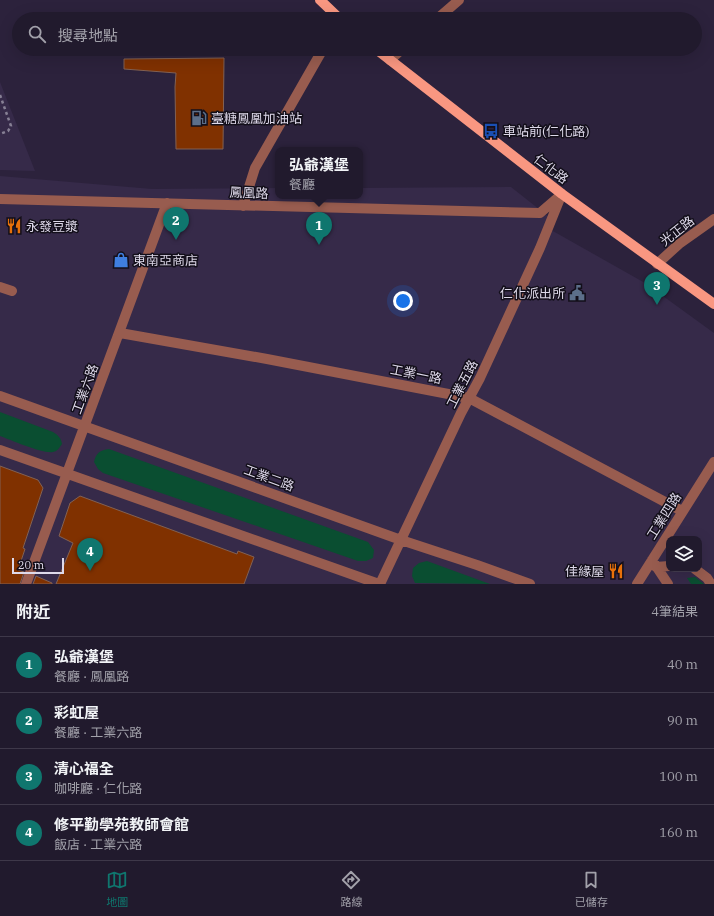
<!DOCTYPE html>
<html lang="zh-TW">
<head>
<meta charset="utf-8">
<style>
  :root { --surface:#211a2d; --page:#2d2739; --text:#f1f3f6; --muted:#a2a1aa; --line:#3e3849; --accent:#0f766e }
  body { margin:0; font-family:"IBM Plex Serif","Noto Sans TC",serif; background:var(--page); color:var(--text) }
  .controls { position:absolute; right:12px; bottom:12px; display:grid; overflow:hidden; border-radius:8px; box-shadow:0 4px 16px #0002 }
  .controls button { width:36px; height:36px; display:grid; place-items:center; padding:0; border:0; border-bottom:1px solid var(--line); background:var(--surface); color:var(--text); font:20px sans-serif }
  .scale { position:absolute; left:12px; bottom:10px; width:52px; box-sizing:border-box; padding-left:4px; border:2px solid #ded9ea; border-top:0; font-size:11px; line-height:14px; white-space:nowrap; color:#ded9ea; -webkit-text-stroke:3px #130f1a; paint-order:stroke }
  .you { position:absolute; left:403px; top:301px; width:14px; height:14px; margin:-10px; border:3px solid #fff; border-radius:50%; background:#1a73e8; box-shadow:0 0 0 6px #1a73e833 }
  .badge { display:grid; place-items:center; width:26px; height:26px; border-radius:50%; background:var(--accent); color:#fff; font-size:13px; font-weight:700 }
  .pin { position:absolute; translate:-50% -33px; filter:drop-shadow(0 1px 2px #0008) }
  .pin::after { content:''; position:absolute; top:21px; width:14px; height:12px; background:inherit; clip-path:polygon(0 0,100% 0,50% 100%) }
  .popup { position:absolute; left:275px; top:147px; width:88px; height:52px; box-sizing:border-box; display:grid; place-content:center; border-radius:8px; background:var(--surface); filter:drop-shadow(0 1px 3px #0005); font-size:13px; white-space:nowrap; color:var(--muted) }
  .popup b { font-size:15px; color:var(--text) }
  .popup::after { content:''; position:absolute; left:50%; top:100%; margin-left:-8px; border:8px solid transparent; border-top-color:var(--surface) }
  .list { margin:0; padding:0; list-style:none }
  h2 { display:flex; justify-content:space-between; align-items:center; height:52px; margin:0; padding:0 16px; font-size:17px }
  h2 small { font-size:13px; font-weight:400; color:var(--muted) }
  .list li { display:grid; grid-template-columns:26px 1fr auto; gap:12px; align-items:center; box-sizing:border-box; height:56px; padding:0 16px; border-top:1px solid var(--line) }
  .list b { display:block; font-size:15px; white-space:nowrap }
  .list p { margin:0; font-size:13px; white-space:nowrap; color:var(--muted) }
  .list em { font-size:13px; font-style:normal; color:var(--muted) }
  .icon { flex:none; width:22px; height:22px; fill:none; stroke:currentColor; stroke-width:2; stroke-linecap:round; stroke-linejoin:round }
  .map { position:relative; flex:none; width:714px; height:584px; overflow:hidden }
  .search { position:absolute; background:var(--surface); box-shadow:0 4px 16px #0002; left:12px; right:12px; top:12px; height:44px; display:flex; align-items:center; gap:10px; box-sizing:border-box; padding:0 14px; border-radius:22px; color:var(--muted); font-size:15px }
  .sheet { height:276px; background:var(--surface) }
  nav { display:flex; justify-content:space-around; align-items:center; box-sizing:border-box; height:56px; border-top:1px solid var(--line); background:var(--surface); font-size:11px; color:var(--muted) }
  nav a { display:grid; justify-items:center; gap:2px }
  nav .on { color:var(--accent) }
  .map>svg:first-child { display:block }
</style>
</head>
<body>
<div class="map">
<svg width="714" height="584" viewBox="0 0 714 584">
  <rect width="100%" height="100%" fill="#2c223c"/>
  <path fill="#362a49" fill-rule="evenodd" d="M0,82l35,89 -35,-1z
    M0,176l152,13 126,-1v8h82v-8l151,-1 38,30 -5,9 101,57 69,50v251h-714zM669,539h30v30h-30z"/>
  <path fill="#0a4e31" d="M0,412l53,20c5,3 8,6 9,12 -3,4 -4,7 -9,8 -10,2 -42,-12 -53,-16z
    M109,449l259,93 6,8 -1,8 -7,3h-8l-255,-88 -5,-4 -4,-7c2,-9 6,-12 15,-13z
    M427,561l63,23 -75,-1 -3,-7 1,-8 6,-5z
    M695,577l9,7h-13l-4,-6z"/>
  <path fill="#803100" stroke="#826153" d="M224,58l-1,91h-47l-1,-62 1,-14 -52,-4v-10z
    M0,466l38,14 5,8 -20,60 2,1 -7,21 6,2 -4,12h-20z
    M80,496l157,58 1,-3 16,6 -10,27h-188l17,-41 -14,-7 11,-33z
    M36,576l16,7v1h-19z"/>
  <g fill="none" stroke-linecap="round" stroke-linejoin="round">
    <path stroke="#878095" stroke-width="2.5" stroke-dasharray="3 3" stroke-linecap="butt" d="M0,95l11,31 -3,5 -8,3"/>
    <path stroke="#985c4f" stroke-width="10" d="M437,19l22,-19
      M390,60l12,-11
      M0,199l540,14 22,-19
      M243,206l12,-38 68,-119
      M657,264l22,-20 35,-25
      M0,287l12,4
      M120,333l147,26 202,39 213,113
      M0,396l401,144 76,25 53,19
      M0,450l379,134
      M652,560l16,24
      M656,567l13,-1
      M695,569l12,9 4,6
      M26,584l141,-381
      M380,584l81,-171 19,-35 60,-130 21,-52
      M637,584l77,-122"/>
    <path stroke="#f99781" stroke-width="10" d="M320,0l20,19
      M376,49l186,145 152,110"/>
  </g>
  <defs>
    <symbol id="fuel-bare" viewBox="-9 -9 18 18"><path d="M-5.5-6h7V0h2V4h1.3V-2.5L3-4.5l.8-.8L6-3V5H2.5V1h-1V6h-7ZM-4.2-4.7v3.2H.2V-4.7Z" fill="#5c6f8a" stroke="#130f1a" stroke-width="2.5" paint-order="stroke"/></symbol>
    <symbol id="bus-bare" viewBox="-9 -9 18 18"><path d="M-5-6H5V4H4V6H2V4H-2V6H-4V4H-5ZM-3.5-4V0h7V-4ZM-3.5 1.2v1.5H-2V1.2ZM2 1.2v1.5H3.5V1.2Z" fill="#1a4fb4" stroke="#130f1a" stroke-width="2.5" paint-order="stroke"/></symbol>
    <symbol id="restaurant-bare" viewBox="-9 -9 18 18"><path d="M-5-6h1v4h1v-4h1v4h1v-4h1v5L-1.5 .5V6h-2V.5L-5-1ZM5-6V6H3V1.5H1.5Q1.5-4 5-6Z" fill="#e8710a" stroke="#130f1a" stroke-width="2.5" paint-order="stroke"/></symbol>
    <symbol id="shop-bare" viewBox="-9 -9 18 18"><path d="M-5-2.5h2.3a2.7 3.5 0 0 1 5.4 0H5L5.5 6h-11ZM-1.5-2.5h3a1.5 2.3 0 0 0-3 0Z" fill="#3f7fe0" stroke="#130f1a" stroke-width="2.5" paint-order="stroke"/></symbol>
    <symbol id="civic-bare" viewBox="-9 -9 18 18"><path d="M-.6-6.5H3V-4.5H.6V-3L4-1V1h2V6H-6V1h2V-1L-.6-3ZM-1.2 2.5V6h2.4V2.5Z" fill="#5c6f8a" stroke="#130f1a" stroke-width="2.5" paint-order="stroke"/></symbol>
  </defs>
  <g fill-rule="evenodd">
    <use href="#fuel-bare" x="188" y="107" width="22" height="22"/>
    <use href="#bus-bare" x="480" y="120" width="22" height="22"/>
    <use href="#restaurant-bare" x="3" y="215" width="22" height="22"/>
    <use href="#shop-bare" x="110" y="249" width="22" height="22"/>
    <use href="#civic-bare" x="566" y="282" width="22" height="22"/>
    <use href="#restaurant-bare" x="605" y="560" width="22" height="22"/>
  </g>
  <g text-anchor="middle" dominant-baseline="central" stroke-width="3" stroke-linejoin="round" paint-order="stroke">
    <g font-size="13" fill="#ded9ea" stroke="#130f1a" text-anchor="start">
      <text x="211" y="118">臺糖鳳凰加油站</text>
      <text x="503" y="131">車站前(仁化路)</text>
      <text x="26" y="226">永發豆漿</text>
      <text x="133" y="260">東南亞商店</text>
      <text x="565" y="293" text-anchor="end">仁化派出所</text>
      <text x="604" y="571" text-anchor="end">佳緣屋</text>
    </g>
    <g font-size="13" fill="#ded9ea" stroke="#130f1a">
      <text transform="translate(551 169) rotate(37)">仁化路</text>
      <text transform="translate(249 193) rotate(2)">鳳凰路</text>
      <text transform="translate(677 231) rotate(-38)">光正路</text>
      <text transform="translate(416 374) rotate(11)">工業一路</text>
      <text transform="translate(462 384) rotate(-63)">工業五路</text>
      <text transform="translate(85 389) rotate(-70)">工業六路</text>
      <text transform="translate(269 478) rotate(20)">工業二路</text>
      <text transform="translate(664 516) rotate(-58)">工業四路</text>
    </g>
  </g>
</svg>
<div class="controls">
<button><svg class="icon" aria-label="layers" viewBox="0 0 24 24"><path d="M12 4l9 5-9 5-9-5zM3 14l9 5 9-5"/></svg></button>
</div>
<div class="scale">20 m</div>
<div class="you"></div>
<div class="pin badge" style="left:319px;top:245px">1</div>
<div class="popup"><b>弘爺漢堡</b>餐廳</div>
<div class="pin badge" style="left:176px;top:240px">2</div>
<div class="pin badge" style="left:657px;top:305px">3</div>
<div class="pin badge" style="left:90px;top:571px">4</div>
<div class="search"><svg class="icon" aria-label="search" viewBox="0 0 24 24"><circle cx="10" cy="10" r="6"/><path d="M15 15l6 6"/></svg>搜尋地點</div>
</div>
<section class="sheet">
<h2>附近<small>4筆結果</small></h2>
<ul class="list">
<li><span class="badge">1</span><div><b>弘爺漢堡</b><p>餐廳 · 鳳凰路</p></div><em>40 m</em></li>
<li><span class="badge">2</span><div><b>彩虹屋</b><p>餐廳 · 工業六路</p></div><em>90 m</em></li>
<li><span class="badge">3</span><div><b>清心福全</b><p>咖啡廳 · 仁化路</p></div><em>100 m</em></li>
<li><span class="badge">4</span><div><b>修平勤學苑教師會館</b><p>飯店 · 工業六路</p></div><em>160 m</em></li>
</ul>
</section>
<nav>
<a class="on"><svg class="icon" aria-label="map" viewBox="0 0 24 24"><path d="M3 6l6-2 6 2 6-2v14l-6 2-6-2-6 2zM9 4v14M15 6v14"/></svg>地圖</a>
<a><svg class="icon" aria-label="directions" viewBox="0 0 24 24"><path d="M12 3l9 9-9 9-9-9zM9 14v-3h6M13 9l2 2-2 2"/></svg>路線</a>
<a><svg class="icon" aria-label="saved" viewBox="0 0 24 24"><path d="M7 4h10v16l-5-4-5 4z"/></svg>已儲存</a>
</nav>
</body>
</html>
